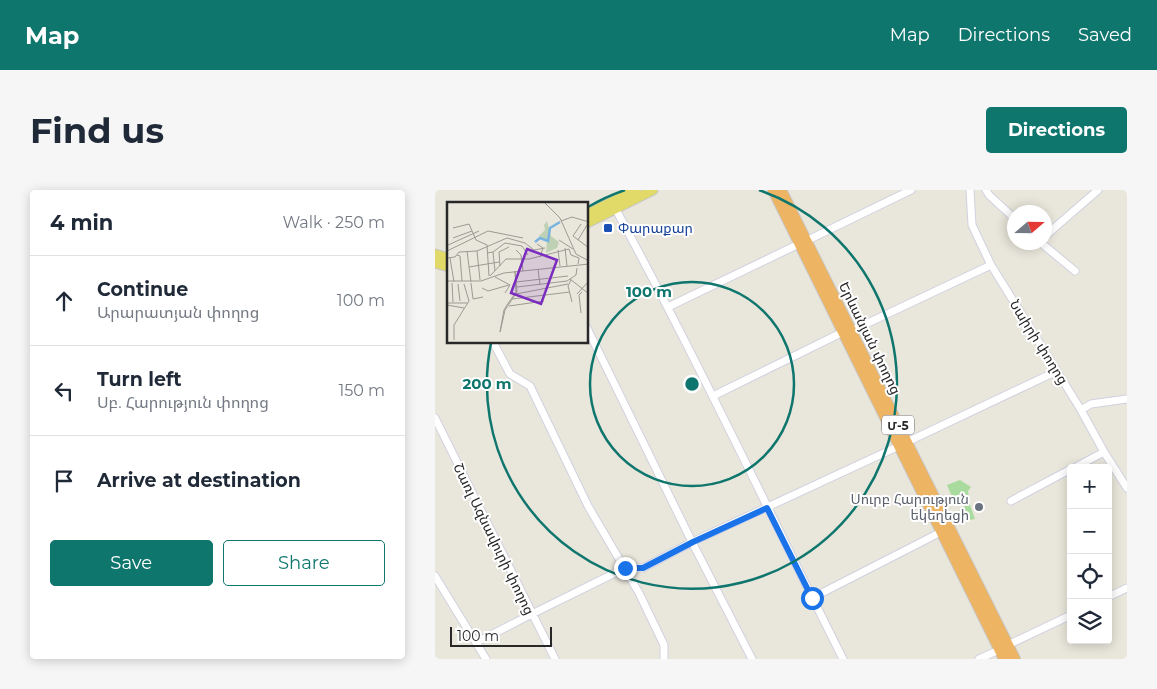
<!DOCTYPE html>
<html lang="en">
<head>
<meta charset="utf-8">
<style>
  :root { --surface:#fff; --page:#f6f6f7; --text:#1f2937; --muted:#747a83; --line:#e0e1e3; --accent:#0f766e }
  body { margin:0; font-family:Montserrat,"Noto Sans Armenian",sans-serif; background:var(--page); color:var(--text) }
  .controls { position:absolute; right:15px; bottom:15px; display:grid; overflow:hidden; border-radius:5px; box-shadow:0 2px 12px #0003 }
  .controls button { width:45px; height:45px; display:grid; place-items:center; padding:0; border:0; border-bottom:1px solid var(--line); background:var(--surface); color:var(--text); font:25px sans-serif }
  .compass { position:absolute; left:572px; top:15px; width:45px; height:45px; border-radius:50%; background:var(--surface); box-shadow:0 2px 12px #0003; rotate:70deg }
  .scale { position:absolute; left:15px; bottom:12px; width:102px; box-sizing:border-box; padding-left:5px; border:2px solid #282828; border-top:0; font-size:14px; line-height:18px; white-space:nowrap; color:#282828; -webkit-text-stroke:4px #fff; paint-order:stroke }
  .stop { position:absolute; width:15px; height:15px; margin:-11px; border:4px solid #1a73e8; border-radius:50%; background:#fff }
  .stop.end { background:#1a73e8; border-color:#fff; box-shadow:0 1px 5px #0008 }
  .list { margin:0; padding:0; list-style:none }
  h2 { display:flex; justify-content:space-between; align-items:center; height:65px; margin:0; padding:0 20px; font-size:21px }
  h2 small { font-size:16px; font-weight:400; color:var(--muted) }
  .list li { display:grid; grid-template-columns:32px 1fr auto; gap:15px; align-items:center; box-sizing:border-box; height:90px; padding:0 20px; border-top:1px solid var(--line) }
  .list b { display:block; font-size:19px; white-space:nowrap }
  .list p { margin:0; font-size:16px; white-space:nowrap; color:var(--muted) }
  .list em { font-size:16px; font-style:normal; color:var(--muted) }
  .actions { display:flex; gap:10px; padding:15px 20px }
  .actions a { flex:1; padding:11px 0; border:1px solid var(--accent); border-radius:5px; text-align:center; font-size:18px; color:var(--accent) }
  .actions .main { background:var(--accent); color:#fff }
  .icon { flex:none; width:28px; height:28px; fill:none; stroke:currentColor; stroke-width:2; stroke-linecap:round; stroke-linejoin:round }
  .map { position:relative; flex:none; width:692px; height:469px; overflow:hidden; border-radius:5px }
  header { display:flex; align-items:center; gap:30px; box-sizing:border-box; height:70px; padding:0 25px; background:var(--accent); color:#fff }
  header strong { font-size:24px }
  nav { display:flex; gap:28px; margin-inline-start:auto; font-size:18px }
  .intro { display:flex; align-items:center; justify-content:space-between; box-sizing:border-box; height:120px; padding:0 30px }
  h1 { margin:0; font-size:35px }
  .button { padding:12px 22px; border-radius:5px; background:var(--accent); color:#fff; font-size:18px; font-weight:700 }
  main { display:flex; gap:30px; padding:0 30px }
  aside { flex:1; background:var(--surface); border-radius:5px; box-shadow:0 2px 12px #0003 }
  .map>svg:first-child { display:block }
</style>
</head>
<body>
<header>
<strong>Map</strong>
<nav><a>Map</a><a>Directions</a><a>Saved</a></nav>
</header>
<div class="intro"><h1>Find us</h1><a class="button">Directions</a></div>
<main>
<aside>
<h2>4 min<small>Walk · 250 m</small></h2>
<ul class="list">
<li><svg class="icon" aria-label="ahead" viewBox="0 0 24 24"><path d="M12 20V5M6 11l6-6 6 6"/></svg><div><b>Continue</b><p>Արարատյան փողոց</p></div><em>100 m</em></li>
<li><svg class="icon" aria-label="left" viewBox="0 0 24 24"><path d="M17 20v-9H6M10 6l-5 5 5 5"/></svg><div><b>Turn left</b><p>Սբ. Հարություն փողոց</p></div><em>150 m</em></li>
<li><svg class="icon" aria-label="arrive" viewBox="0 0 24 24"><path d="M6 21V4h12l-3 4 3 4H6"/></svg><div><b>Arrive at destination</b></div></li>
</ul>
<div class="actions"><a class="main">Save</a><a>Share</a></div>
</aside>
<div class="map">
<svg width="692" height="469" viewBox="0 0 692 469">
  <rect width="100%" height="100%" fill="#e9e6db"/>
  <path fill="#a8db9d" d="M525,290l11,7 -3,4 1,6 -13,9 -9,-21z
    M534,312l6,17 -13,2 -4,-9z"/>
  <g fill="none" stroke-linecap="round" stroke-linejoin="round">
    <defs>
      <path id="minor" d="M535,0l2,35 19,40 90,145 23,42 23,36
        M551,0l3,5 26,24
        M179,16c81,149 153,302 229,453
        M610,46l53,-46
        M371,51l105,-51
        M605,52l35,29
        M233,117l131,-63
        M152,138l105,214 60,117
        M416,141l140,-66
        M58,152l17,32 20,12 58,120 51,87 25,52v14
        M278,206l130,-64
        M646,220l10,-6 36,-5
        M0,228l120,241
        M472,252l150,-71
        M639,278l30,-16
        M576,311l60,-32
        M0,386l51,83
        M673,407l19,-9
        M377,408l129,-66
        M42,452l55,-28 93,-46h18l49,-26 207,-96
        M573,455l63,-30
        M544,469l20,-9"/>
      <path id="major" d="M152,24l49,-24
        M152,33l66,-33
        M0,64l14,4
        M0,73l14,4"/>
      <path id="highway" d="M338,0l231,469
        M346,0l234,469"/>
    </defs>
    <use href="#minor" stroke="#d1d1e0" stroke-width="9"/>
    <use href="#major" stroke="#c7c7c7" stroke-width="11"/>
    <use href="#highway" stroke="#c7c7c7" stroke-width="12"/>
    <use href="#minor" stroke="#fff" stroke-width="7"/>
    <use href="#major" stroke="#e1d968" stroke-width="9"/>
    <use href="#highway" stroke="#edb563" stroke-width="10"/>
  </g>
  <g fill="none" stroke-linecap="round" stroke-linejoin="round">
    <path stroke="#1a73e8" stroke-width="6" d="M190,378h18l50,-26 74,-34 45,90"/>
  </g>
  <g fill="none" stroke="#0f766e" stroke-width="2.5">
    <circle cx="257" cy="194" r="102"/>
    <path d="M153 17A205 205 0 0 1 190 0M324 0A205 205 0 1 1 56 153"/>
  </g>
  <rect fill="#1a4fb4" stroke="#fff" stroke-width="2" x="168" y="33" width="10" height="10" rx="2.5"/>
  <circle fill="#6b7280" stroke="#fff" stroke-width="2" cx="544" cy="317" r="5"/>
  <g text-anchor="middle" dominant-baseline="central" stroke-width="4" stroke-linejoin="round" paint-order="stroke">
    <rect fill="#fff" stroke="#686868" stroke-width="1" x="447" y="225.5" width="32" height="19" rx="4"/>
    <g font-size="12" font-weight="bold" fill="#282828">
      <text x="463" y="235">Մ-5</text>
    </g>
    <g font-size="14" fill="#164399" stroke="#fff" text-anchor="start">
      <text x="183" y="38">Փարաքար</text>
    </g>
    <g font-size="14" fill="#282828" stroke="#fff">
      <text transform="translate(435 148) rotate(64)">Երևանյան փողոց</text>
      <text transform="translate(604 152) rotate(58)">Նաիրի փողոց</text>
      <text transform="translate(59 349) rotate(64)">Շառլ Ազնավուրի փողոց</text>
    </g>
    <g font-size="14" fill="#5b616d" stroke="#fff" text-anchor="end">
      <text x="534" y="309">Սուրբ Հարություն<tspan x="534" dy="16">եկեղեցի</tspan></text>
    </g>
  </g>
  <g transform="translate(12 12)">
    <rect width="141" height="141" fill="#e9e6db"/>
    <path d="M100,19l4,15 8,6 -2,6 -11,5 1,-12 -8,-5 6,-6 -1,-5z" fill="#bed1b4"/>
    <path fill="none" stroke="#79b4e1" stroke-width="2.5" d="M88,40l5,-4 8,3 2,-13 10,-6"/>
    <path fill="none" stroke="#9c9a93" stroke-width="1" d="M97,0l16,16 16,36 13,7M114,19l11,-4 17,5M134,22l-8,12 16,12M6,26l16,-4 7,16 11,5 2,31M6,36l19,-7M112,38l14,9M131,38l9,-15M90,42l6,4 -3,9M1,43l31,-14M118,46l2,18M122,47l2,6 8,3 -1,6M69,48l5,5 2,16M111,48l2,16M0,49l41,-20 35,7M20,49l4,31M30,49l3,29M46,50l2,19M40,51l6,-1 12,-9 17,3 6,9M10,53l3,1 2,25M0,56l8,-1 4,-5 18,-1 30,-13 18,5 9,7 11,-2M3,56l4,24M53,64l-1,-14 10,-5M22,65l30,-5M91,67l2,16M68,69l1,21 -9,13 -3,5 -4,22 5,-22 12,-18 -2,-21M43,74l16,-17h23l40,-10M48,75l15,8 -5,8M123,77l19,15M124,78l-3,6 4,16M0,79h34l23,-8 85,-9M69,80l52,-6M5,81l1,19M24,81l2,16 10,-2M11,82l2,17M70,85l50,-6 9,-6 1,-7M35,86l6,3 21,-6M69,92l52,-10M130,92l12,-13M65,97l58,-7M0,101h20M0,103l17,3M62,104l35,-5M134,111l-2,-18 3,-3M7,138v-15l15,-24 -5,-17"/>
    <path fill="#7b2cbf" fill-opacity="0.15" stroke="#7b2cbf" stroke-width="2.5" d="M80,47l30,11 -16,44 -30,-11z"/>
    <rect width="141" height="141" fill="none" stroke="#282828" stroke-width="2.5"/>
  </g>
  <circle cx="257" cy="194" r="8" fill="#0f766e" stroke="#fff" stroke-width="2.5"/>
  <g font-size="15" text-anchor="middle" font-weight="bold" fill="#0f766e" stroke="#fff" stroke-width="4" stroke-linejoin="round" paint-order="stroke">
    <text x="214" y="107">100 m</text>
    <text x="52" y="199">200 m</text>
  </g>
</svg>
<div class="controls">
<button>+</button>
<button>−</button>
<button><svg class="icon" aria-label="locate" viewBox="0 0 24 24"><circle cx="12" cy="12" r="6"/><path d="M12 2v4M12 18v4M2 12h4M18 12h4"/></svg></button>
<button><svg class="icon" aria-label="layers" viewBox="0 0 24 24"><path d="M12 4l9 5-9 5-9-5zM3 14l9 5 9-5"/></svg></button>
</div>
<svg class="compass" viewBox="-18 -18 36 36"><path d="M0-13l5 13h-10z" fill="#e53935"/><path d="M0 13l5-13h-10z" fill="#747a83"/></svg>
<div class="scale">100 m</div>
<div class="stop" style="left:377px;top:408px"></div>
<div class="stop end" style="left:190px;top:378px"></div>
</div>
</main>
</body>
</html>
